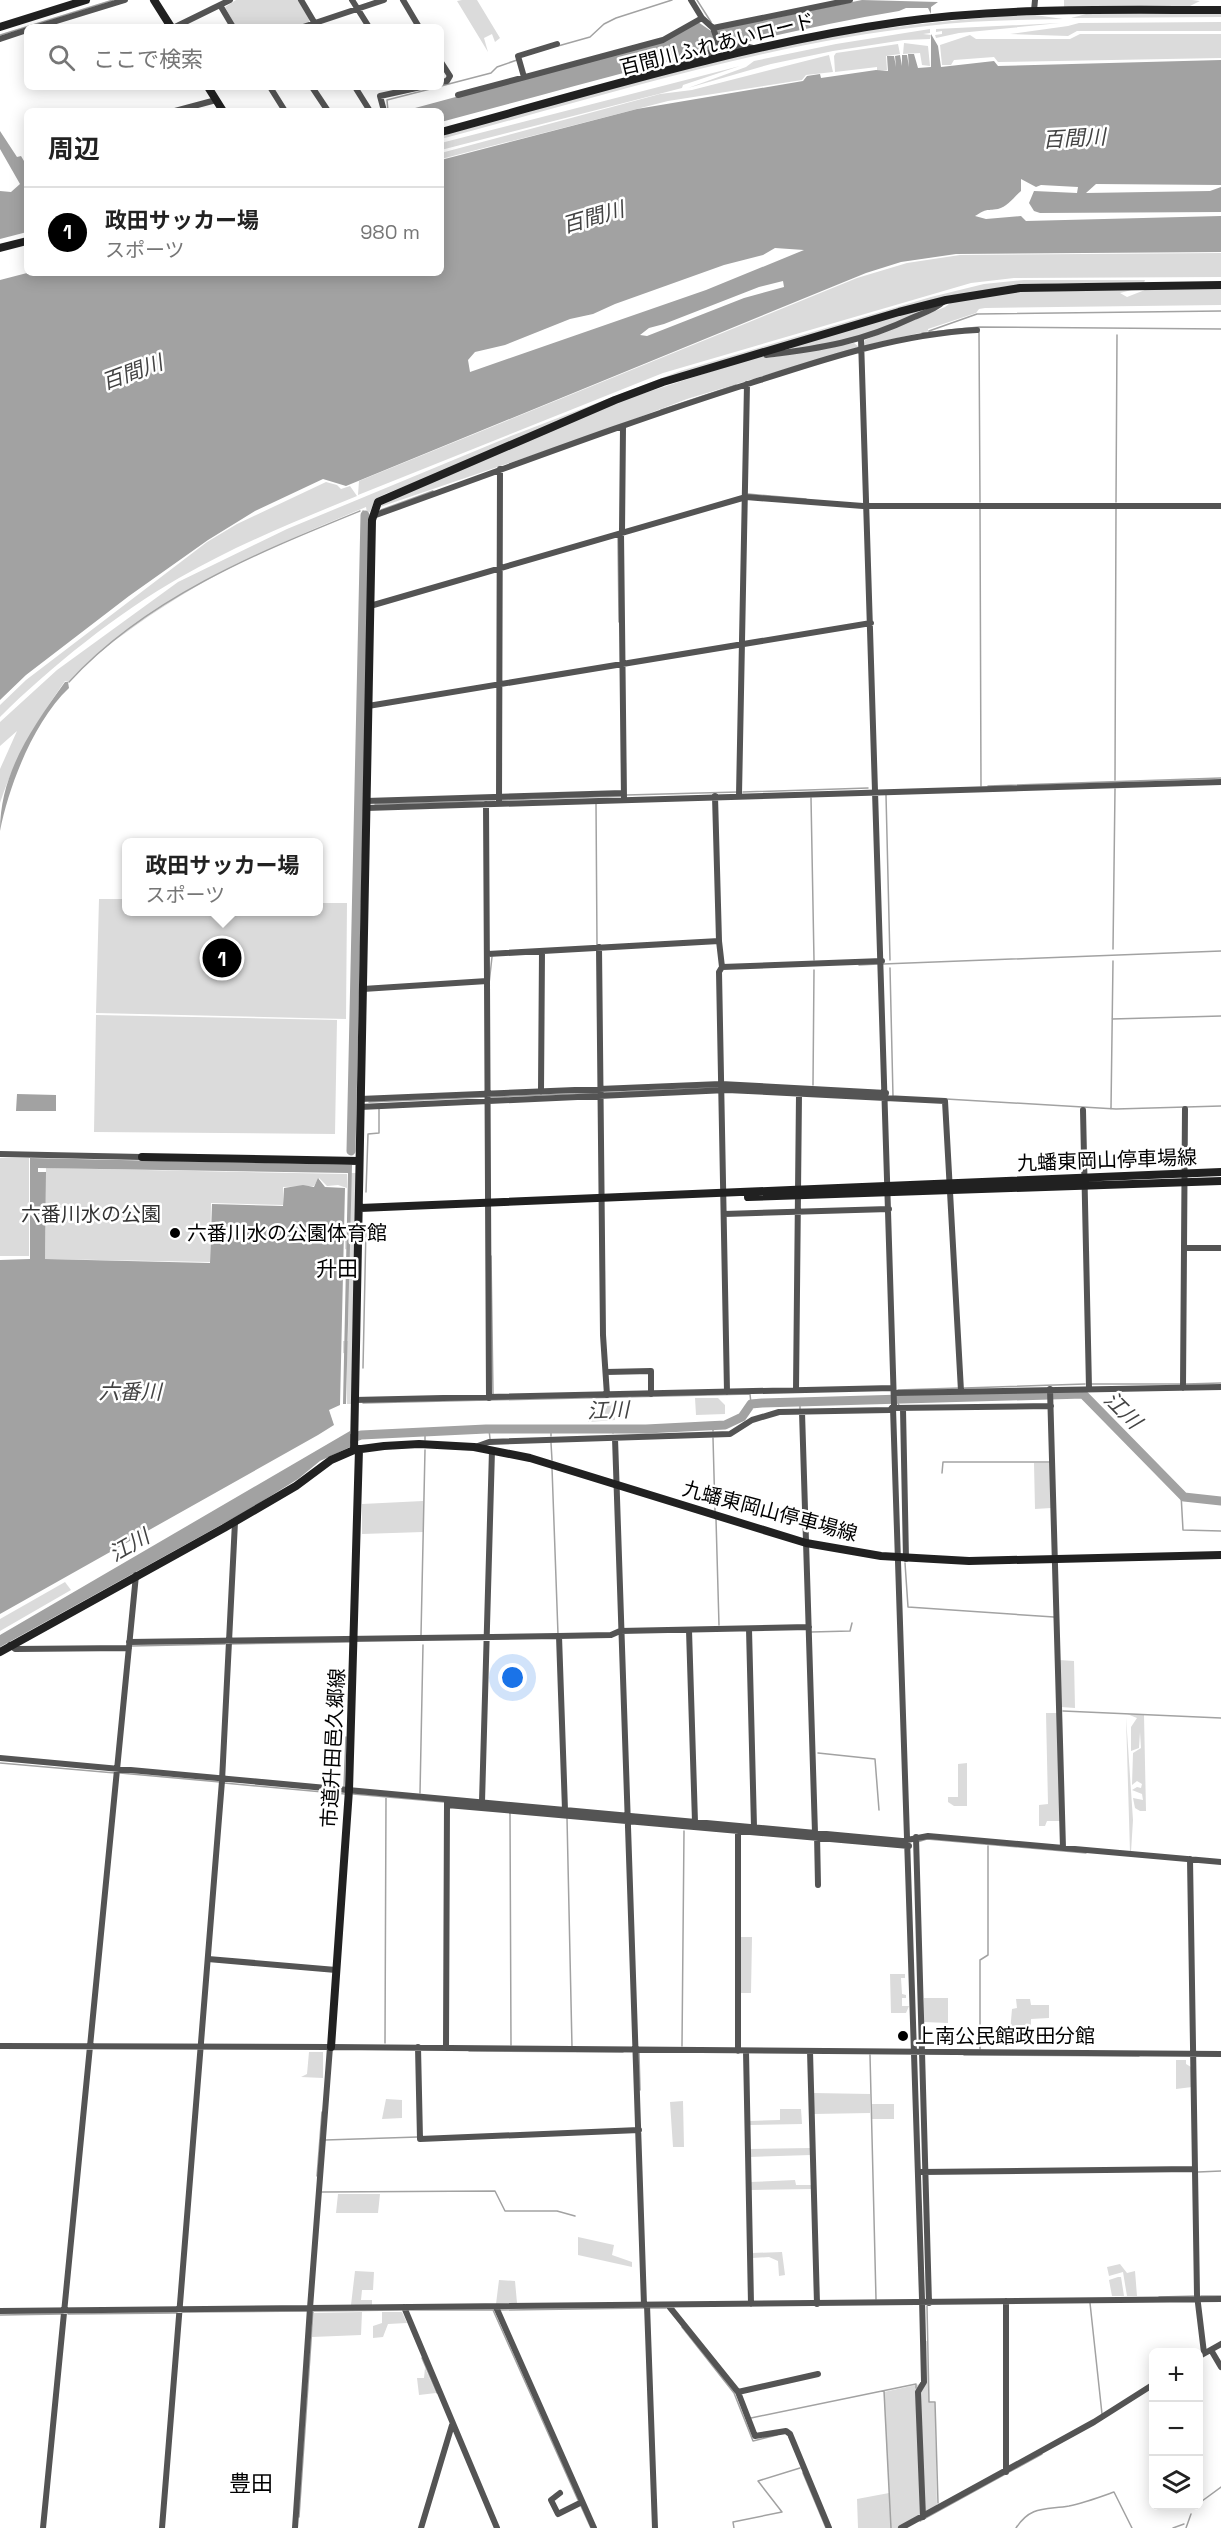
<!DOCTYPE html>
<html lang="ja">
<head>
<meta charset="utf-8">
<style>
  :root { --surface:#fff; --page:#f2f2f2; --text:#222; --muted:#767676; --line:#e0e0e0; --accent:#000 }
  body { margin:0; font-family:"Space Grotesk","Noto Sans JP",sans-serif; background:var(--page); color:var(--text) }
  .controls { position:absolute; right:18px; bottom:18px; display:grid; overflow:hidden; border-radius:9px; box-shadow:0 3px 15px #0003 }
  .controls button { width:54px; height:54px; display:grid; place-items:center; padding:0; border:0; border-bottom:2px solid var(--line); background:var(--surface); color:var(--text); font:30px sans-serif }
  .you { position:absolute; left:513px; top:1678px; width:21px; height:21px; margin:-15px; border:4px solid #fff; border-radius:50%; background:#1a73e8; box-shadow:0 0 0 9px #1a73e833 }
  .badge { display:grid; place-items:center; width:39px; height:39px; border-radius:50%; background:var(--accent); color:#fff; font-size:20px; font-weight:700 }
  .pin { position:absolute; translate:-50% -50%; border:3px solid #fff; box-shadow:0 2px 6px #0006 }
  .popup { position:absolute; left:122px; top:838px; width:201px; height:78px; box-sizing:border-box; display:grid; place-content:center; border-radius:9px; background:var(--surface); filter:drop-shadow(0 2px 4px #0005); font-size:20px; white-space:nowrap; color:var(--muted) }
  .popup b { font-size:22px; color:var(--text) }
  .popup::after { content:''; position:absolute; left:50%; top:100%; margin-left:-12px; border:12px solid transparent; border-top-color:var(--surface) }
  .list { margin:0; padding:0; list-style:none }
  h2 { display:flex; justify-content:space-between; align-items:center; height:78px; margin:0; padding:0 24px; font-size:26px }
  h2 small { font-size:20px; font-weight:400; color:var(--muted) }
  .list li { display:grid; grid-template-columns:39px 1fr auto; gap:18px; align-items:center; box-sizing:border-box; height:90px; padding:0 24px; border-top:2px solid var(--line) }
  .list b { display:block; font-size:22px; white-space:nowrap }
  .list p { margin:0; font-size:20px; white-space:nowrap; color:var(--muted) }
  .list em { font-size:20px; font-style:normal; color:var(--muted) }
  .icon { flex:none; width:33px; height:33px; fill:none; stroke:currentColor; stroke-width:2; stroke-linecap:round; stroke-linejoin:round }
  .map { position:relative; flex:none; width:1221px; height:2528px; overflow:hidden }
  .search { position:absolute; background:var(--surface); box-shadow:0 3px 15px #0003; left:24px; top:24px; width:420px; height:66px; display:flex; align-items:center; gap:15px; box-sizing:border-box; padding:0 21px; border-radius:9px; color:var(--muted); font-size:22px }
  .panel { position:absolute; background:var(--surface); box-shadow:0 3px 15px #0003; left:24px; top:108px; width:420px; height:168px; border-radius:9px }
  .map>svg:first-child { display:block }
</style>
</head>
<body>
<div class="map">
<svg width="1221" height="2528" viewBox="0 0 1221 2528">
  <rect width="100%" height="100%" fill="#fff"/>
  <path fill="#dbdbdb" d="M236,0h62l12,19 -1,3 -12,5h-61l-11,-20z
    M462,0h15l23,38 -5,4 -3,-8 -8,4 4,14 -31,-51z
    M1064,0h128l8,1 -12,6h-124z
    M1090,13h131v4l-150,1z
    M1028,14l35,5c-46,1 -91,1 -136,7 -165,18 -326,71 -486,113v-5c123,-33 246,-71 370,-94 72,-13 144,-20 217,-26z
    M1221,22v9h-144l-9,5 -58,-2 58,-8 11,-3z
    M1060,23l-101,10 -23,5 -1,-3 7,-1v-3l-6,1v-3z
    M930,29v4l-7,1 8,1 -1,4 -26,1 -71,11 -62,13 -83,24 58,-21 8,-6 82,-17z
    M1080,34h141v24l-223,4 -4,-5 -40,3 -3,5h-9l-2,-20 30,-10 6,4h94z
    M904,43l24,3 2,20 -8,-1 -2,-12 -17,1z
    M898,44l2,10 -14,2 1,14 -10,1v-4l-42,5 -1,-16 2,-3z
    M829,55l4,17 -27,3 -4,5 -134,21 -227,58v-6l219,-59 32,-4z
    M740,66l-57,19 -1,3 -241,62v-7z
    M1221,253v24l-207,1 -43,5 -308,90 -305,122 1,-14 498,-203 50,-15 53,-8z
    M1024,280h121l-1,3h-85l-59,4 -271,72 -344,135 -10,5 -5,13 -3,1 -1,-6c-84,35 -157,66 -231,119 -24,17 -47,34 -67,56l-3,-1c-28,40 -50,76 -65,122v-34l17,-38 -17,15v-24l57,-52 121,-88 109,-53 224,-93 169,-65 251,-74 53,-13z
    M1143,287l-23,6 7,4 23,-9h71v17l-236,3 -6,1 -3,4 -48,16v2l-65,15 2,-6 80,-33 8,-6 72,-11z
    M935,305l-51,26 -52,15 -57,5z
    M854,343l5,4 -172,52 -89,34 -218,74 2,-3 238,-103 139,-45 9,2z
    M326,482l11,3 4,4 9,-3 7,10c-61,25 -121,49 -178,82 -60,34 -130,90 -179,139v-12l26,-25 181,-138 30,-18z
    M99,899h27v13h192v-9h29l-1,116 -250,-6z
    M96,1015l241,5 -2,114 -241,-2z
    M0,1158h29v98h-29z
    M46,1168l301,6v14l-9,-3 -11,1 -8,-8 -5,8 -31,1v18l-72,-2 -1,59 -165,-3z
    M351,1173h6l-5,231h-5v-50l-4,-1v-12h5l1,-91 -4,-1v-9h5z
    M695,1398h23l7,7v9l-29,1z
    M609,1400l6,5v15l-27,2v-6l19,-8v-7z
    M1034,1463h16l1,45 -16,1z
    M423,1501v31l-61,2v-30z
    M65,1582l6,8 -71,41v-12z
    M1059,1660l15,1 1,47 -14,-1z
    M1046,1713h11l3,108h-13l-2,5h-6v-21l9,-1z
    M1127,1714l17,1 2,96h-6l-5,-3 -2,-10 10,2 -1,-6 -10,-4 5,-3 4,1 1,-4 -5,-3 -5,4 1,-32 8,-5 -1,-16 -1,16 -8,3v-24l6,-9z
    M1126,1717l7,103 -2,32h-1z
    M967,1763v43h-13l-6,-4v-5h10v-33z
    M739,1937h13l-1,56h-12z
    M890,1974h15v4h-4l1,16 4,1v3h-4v8h7l-3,7h-15z
    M924,1998h24v25l-24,-1z
    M1016,1999h14l1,6h18v13l-18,1v13h-21l2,-23 5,-1z
    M309,2052h14v26l-22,-1 6,-3z
    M1176,2060h10v4l5,3 1,20 -16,2z
    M813,2093l57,1v19l-57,1z
    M386,2099l16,1v18l-20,1z
    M683,2101l1,46h-11l-3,-45z
    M872,2104h22v15h-22z
    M780,2109h21l1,15 -53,1v-4l31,-1z
    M811,2148v7l-62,2v-8z
    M795,2180l1,5h16v4l-62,1v-8z
    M338,2194h42l-2,19h-42z
    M578,2237l36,8 -2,10 20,7v5l-54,-12z
    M782,2252l3,23 -6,1 -1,-15 -9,-4 -17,1v-5z
    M1120,2264l7,9 8,-2 2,25h-10l-4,-24 -14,4 -2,-9z
    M355,2271l19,1 -1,18h-11l-1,10h11v5h-21z
    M1118,2277h3l3,19h-12l-3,-16z
    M499,2280l16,1 2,22 -21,1z
    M362,2312l-1,23 -49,2 2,-24z
    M382,2312h20l5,11 -19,1 -5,13 -10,1v-12l9,-3z
    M923,2341h4l2,61 6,1 2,104 -39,21h-40l-1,-29 32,-6 -5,-101 41,-9z
    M425,2368l11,25 -17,2 -2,-17h7z"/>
  <path fill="#a2a2a2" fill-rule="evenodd" d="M862,0l76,2 -7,5v7l-3,-6h-22l-7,3c-155,26 -306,71 -458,111v-11h-37l259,-70 35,-19 13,9z
    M931,34l7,12 3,21 53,-6 4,5 223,-6v125l-125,-1 -10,9 124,-2 11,-4v25l-181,1 -6,-2 -5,-8 5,-12 43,2 1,-6 -37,-2 -5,2 -15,-8v12c-7,6 -14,16 -23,18 -13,2 -10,-1 -23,7l11,3 35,-3 5,5 195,-5v36l-265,2 -55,8 -35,11 -520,213 -23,-7 -68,32 -47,29 -79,56 -103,79 -26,25v-420l27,-7h414v-113l196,-51 166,-28 4,-5 13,-2 1,4 55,-8 12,1 -1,-15h7l2,11 -1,-11 5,-1 2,11v-11h5l2,12 -1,-13h6l4,14 13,-1zM775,248l29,2 -98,40 -236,82 -2,-12 7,-8 30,-7 65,-26 23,-5 22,-10 109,-39 39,-10zM783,281l1,6 -40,11 -97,38 -7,-1 9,-7 15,-4 95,-37z
    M0,131l17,26 4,-1 6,10v66l-27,7v-48l11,1 9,-8 -20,-35z
    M65,682h3l1,6c-35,33 -60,97 -69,143 0,-58 32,-103 65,-149z
    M17,1094l39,1v16h-40z
    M30,1158l322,7 -6,239h-3l5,-231 -310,-5v4h8l-1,87 165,4 2,-59 71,2 1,-18 19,-3 11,2 4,-9 7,9 20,1 -5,217 -11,5 5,15 -16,10 -318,179v-354l30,-1z
    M350,1431v16l-30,14 -22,18 -50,31 -248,137v-12z"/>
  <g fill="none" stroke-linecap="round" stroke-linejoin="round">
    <path stroke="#a2a2a2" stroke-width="1.5" d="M697,0l14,22
      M0,35l113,-35
      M558,46l32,-9 14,-13 12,-6 56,-18
      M441,86l50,-13 6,-6 20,-7
      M388,111l-1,-11 51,-13
      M929,331l48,-17 244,-3
      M979,332l1,170
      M922,333l57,-6 242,2
      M661,410l75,-25
      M748,494l58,5
      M1116,502l1,-167
      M980,509l1,277
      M381,510l52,-19
      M363,511l3,4
      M618,538l1,84
      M363,605h2
      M69,682c77,-84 188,-129 291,-171
      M1115,780l1,-271
      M988,786l233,-8
      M743,792l125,-4
      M626,795l112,-3
      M886,795l4,165
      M811,798l3,162
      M500,800l121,-4
      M596,803l1,142
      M375,804l120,-3
      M358,805h3
      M1113,949l2,-160
      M883,964l338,-13
      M859,965l19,-1
      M890,968l3,128
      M489,984l3,-27
      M354,992h3
      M1112,1019l109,-3
      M813,1085l1,-115
      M602,1093l118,-6
      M491,1097l106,-4
      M946,1099l170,10 105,-3
      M369,1102l117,-5
      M352,1103h3
      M1111,1109l2,-148
      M366,1192l2,-58 11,-1v-24
      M491,1256l2,138
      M363,1368l3,-140
      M1090,1384h91
      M1186,1384l35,-1
      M964,1388l121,-4
      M898,1390l61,-2
      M897,1399l2,7
      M800,1401v8
      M363,1403l387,-9 1,10
      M713,1425v6
      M489,1429l1,10
      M551,1429v7
      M613,1429v4
      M713,1438l2,73
      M425,1440v-8
      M551,1443l1,17
      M552,1468l6,166
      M942,1473l1,-11h107
      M1181,1494l2,36 38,1
      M716,1519l3,106
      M905,1563l3,44 146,10
      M811,1632l39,-1 2,-8
      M421,1635l4,-185
      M230,1644l121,-2
      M131,1646l94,-2
      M1063,1711l158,7
      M818,1753l57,6 4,51
      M0,1763l115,10
      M120,1773l100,9
      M224,1783l121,11
      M344,1787l2,-50
      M420,1793l3,-148
      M353,1794l91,8
      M510,1813l1,232
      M567,1818l5,229
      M917,1842l10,-3 159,14
      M385,2043l1,-245
      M682,2046l2,-215
      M980,2049v-89l8,-5v-109
      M469,2051l154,1
      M639,2053l1,37
      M870,2055l6,244
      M964,2055l175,1
      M325,2140l93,-3
      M1198,2172l23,-1
      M317,2176l5,-64
      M322,2192l173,-1 10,20h52l18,5
      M1201,2296h20
      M1159,2297l37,-1
      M1090,2303l12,111
      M927,2306l2,96h6l3,101
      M650,2308h16
      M407,2310h88
      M493,2310l85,190
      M500,2310l145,-2
      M314,2311l88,-1
      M182,2312l127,-1
      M68,2314l109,-1
      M0,2315l63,-1
      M682,2327l52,66 19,48 24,-6
      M422,2358l15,35
      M884,2391l7,137
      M751,2418l165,-34v4
      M803,2473l23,55
      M580,2504l11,24
      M1198,2504l23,-17
      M299,2517l14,-205
      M920,2521l122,-67
      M734,2528l-1,-6 49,-10 -24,-31 42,-13
      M1016,2528c15,-23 30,-18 53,-22 15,-3 31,-9 45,-14l18,36
      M1173,2528l11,-4
      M1186,2528l5,-14"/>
    <path stroke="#a2a2a2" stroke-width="9" d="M351,1151l14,-636
      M347,1440l14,-5 125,-6h160l79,-4 17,-8 9,-13 11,-1 321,-9 101,103 37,4"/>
    <path stroke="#545454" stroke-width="6" d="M301,0l16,27
      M352,0l17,27
      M403,0l16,27
      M691,0l11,18 11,10 7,20 24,-2 9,2
      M220,5l13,22
      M1034,11l1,-11
      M37,27l88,-27
      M175,27l55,-27
      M303,27l81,-27
      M713,28l137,-28
      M0,39l27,-9
      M441,62l9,14 -3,5 -6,1
      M684,63l36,-15
      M524,77l-6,-21 39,-12
      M270,87l15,24
      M312,87l16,24
      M355,87l15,24
      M458,95l205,-55 39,-22
      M175,111l41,-11
      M384,111l-4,-15 41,-9
      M766,355c57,-7 95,-13 148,-38 10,-4 22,-8 29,-15
      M373,516c126,-45 251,-93 378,-133 74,-24 148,-49 226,-53
      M622,532l1,-105
      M621,533l3,266
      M370,606l376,-109 117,9h358
      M368,706l503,-83
      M739,795l8,-411
      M715,796l4,145 3,26 -3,5 8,420
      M366,801l257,-8
      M499,803l1,-334
      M366,808l855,-26
      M599,947l4,388 4,60
      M488,954l231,-13
      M722,967l160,-6
      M487,981l2,417
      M363,989l124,-8 -1,-177
      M541,1092l1,-141
      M360,1099l361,-15 165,9
      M360,1107l367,-17 218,11 16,290
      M1083,1110l6,278
      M0,1154l142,3
      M724,1214l165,-5
      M1185,1248h36
      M606,1372l45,-1v23
      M1183,1388l2,-279
      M1050,1389l13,459
      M796,1390l3,-296
      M894,1393l327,-6
      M354,1400l539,-12
      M903,1409l3,150
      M802,1412l13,421
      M615,1438l29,867
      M475,1447l14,-5 241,-8 22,-14 27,-8 111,-2 4,-5 -33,-1066
      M749,1629l5,198
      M689,1630l6,192
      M559,1636l6,174
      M129,1642l429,-6 53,-1 9,-4 189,-4
      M10,1645l5,4 114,-1
      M0,1758l902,83 26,-5 293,26
      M482,1802l10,-352
      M447,1805l462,41
      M738,1829v222
      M817,1834l1,51
      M916,1837l13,466
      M1190,1859l7,436 7,58
      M208,1959l128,11
      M0,2046l330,1
      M418,2047l2,92 219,-9
      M446,2047l1,-245
      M746,2051l5,253
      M810,2051l7,253
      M1221,2054l-891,-7 -20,261 911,-9
      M921,2172l273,-3
      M1006,2301v171
      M647,2305l8,223
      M668,2305l70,87 17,44 31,-5 4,3 39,94
      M404,2307l93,221
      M496,2307l98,221
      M0,2311l310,-3 -15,220
      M1211,2350l10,17
      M1198,2357l23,-13
      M738,2392l80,-18
      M560,2493l-9,7 7,14 24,-12
      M923,2517l-5,-125 6,-10 -2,-83 -29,-891 158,-2
      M43,2528l93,-953
      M162,2528l60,-747 13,-259
      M421,2528l31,-103
      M901,2528l193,-106 60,-38"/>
    <path stroke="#212121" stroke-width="8" d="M154,0l17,27
      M0,27l86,-27
      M208,87l15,24
      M441,132c152,-41 303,-88 458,-110 107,-15 215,-12 322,-12
      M0,248l27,-7
      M142,1157l217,4
      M748,1197l473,-16
      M360,1208c287,-11 574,-25 861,-36
      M354,1450l18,-930 6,-18 237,-102 48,-18 236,-70 47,-12 74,-12 201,-3
      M0,1652l224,-124 72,-42 35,-26 23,-10 30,-4 35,-2 55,3 56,11 276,85 75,13 88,5 252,-6
      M331,2047l18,-257 10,-341"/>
  </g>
  <g fill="#000" stroke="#fff" stroke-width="2">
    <circle cx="175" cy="1233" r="6"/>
    <circle cx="903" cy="2036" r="6"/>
  </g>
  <g text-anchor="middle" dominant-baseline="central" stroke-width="5" stroke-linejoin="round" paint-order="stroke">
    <g font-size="20" fill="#000" stroke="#fff">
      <text transform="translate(717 44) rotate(-14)">百間川ふれあいロード</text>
      <text transform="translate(1107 1160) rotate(-2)">九蟠東岡山停車場線</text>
      <text transform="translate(770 1511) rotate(15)">九蟠東岡山停車場線</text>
      <text transform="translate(333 1748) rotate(-87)">市道升田邑久郷線</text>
    </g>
    <g font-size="20" fill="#323232" stroke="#fff">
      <text x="91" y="1214">六番川水の公園</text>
    </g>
    <g font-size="20" fill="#000" stroke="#fff" text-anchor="start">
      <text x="187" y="1233">六番川水の公園体育館</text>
      <text x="915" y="2036">上南公民館政田分館</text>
    </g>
    <g font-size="21" font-style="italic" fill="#434343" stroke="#fff">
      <text transform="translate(1074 138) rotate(-3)">百間川</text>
      <text transform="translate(593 217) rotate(-16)">百間川</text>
      <text transform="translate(132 372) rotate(-20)">百間川</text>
      <text x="130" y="1391">六番川</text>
      <text transform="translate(608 1410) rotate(-2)">江川</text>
      <text transform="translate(1123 1410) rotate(45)">江川</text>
      <text transform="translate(129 1545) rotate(-30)">江川</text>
    </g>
    <g font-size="21" fill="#000" stroke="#fff">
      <text x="337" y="1268">升田</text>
    </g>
    <g font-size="22" fill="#000" stroke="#fff">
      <text x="251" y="2483">豊田</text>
    </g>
  </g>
</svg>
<div class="controls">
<button>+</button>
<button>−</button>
<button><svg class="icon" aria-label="layers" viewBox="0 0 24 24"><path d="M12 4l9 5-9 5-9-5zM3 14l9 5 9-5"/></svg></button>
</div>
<div class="you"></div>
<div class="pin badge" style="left:222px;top:958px">1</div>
<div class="popup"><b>政田サッカー場</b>スポーツ</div>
<div class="search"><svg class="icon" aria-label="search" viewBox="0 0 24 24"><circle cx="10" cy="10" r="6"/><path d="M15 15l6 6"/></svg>ここで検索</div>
<section class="panel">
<h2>周辺<small></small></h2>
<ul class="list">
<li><span class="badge">1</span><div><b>政田サッカー場</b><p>スポーツ</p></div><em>980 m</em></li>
</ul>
</section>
</div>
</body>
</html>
